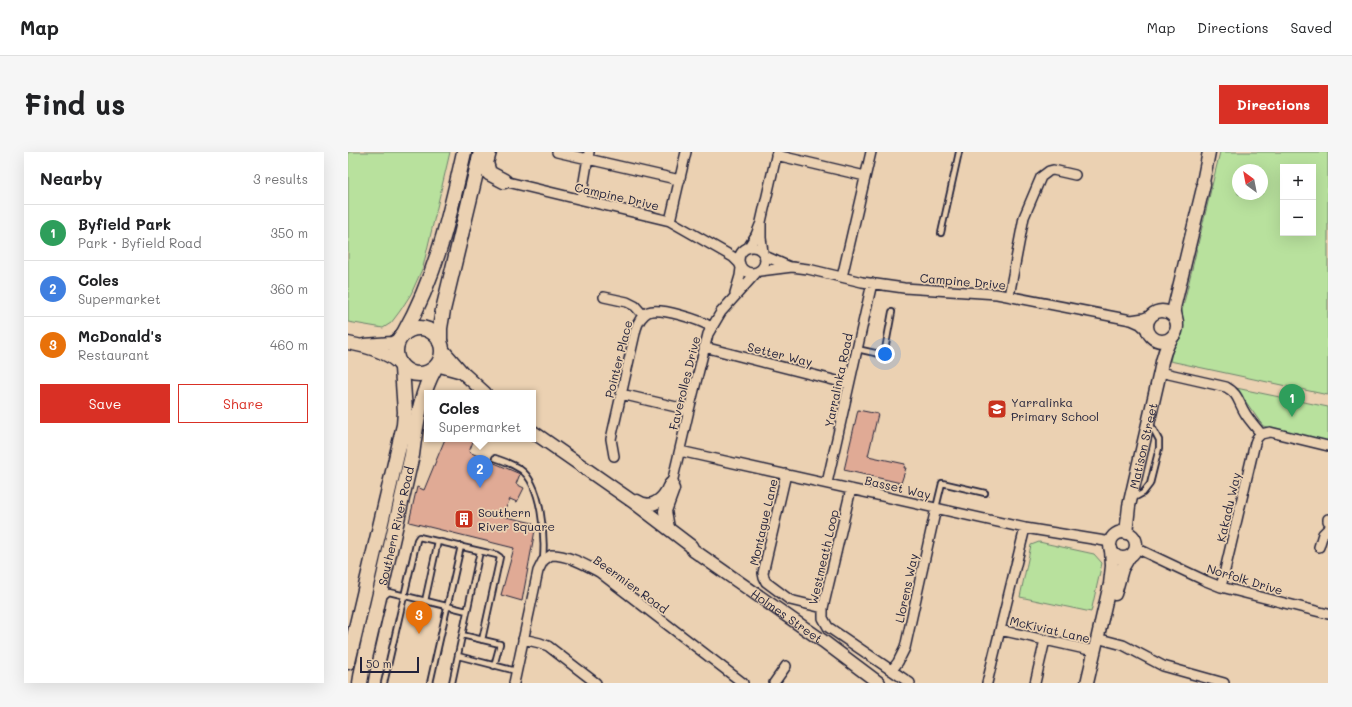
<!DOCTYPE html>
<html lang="en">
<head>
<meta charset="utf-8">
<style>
  :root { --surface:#fff; --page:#f6f6f6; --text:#202124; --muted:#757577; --line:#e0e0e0; --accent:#d93025 }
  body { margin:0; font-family:Mali,sans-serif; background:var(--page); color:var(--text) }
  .controls { position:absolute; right:12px; top:12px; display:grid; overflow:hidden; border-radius:0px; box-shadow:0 4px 16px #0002 }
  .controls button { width:36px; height:36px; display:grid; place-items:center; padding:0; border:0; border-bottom:1px solid var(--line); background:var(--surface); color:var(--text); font:20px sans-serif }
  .compass { position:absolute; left:884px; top:12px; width:36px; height:36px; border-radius:50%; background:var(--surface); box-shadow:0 4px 16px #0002; rotate:328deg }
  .scale { position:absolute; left:12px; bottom:10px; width:59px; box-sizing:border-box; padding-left:4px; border:2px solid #22223b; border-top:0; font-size:11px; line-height:14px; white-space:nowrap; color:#22223b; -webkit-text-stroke:3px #ebd1b2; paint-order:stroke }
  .you { position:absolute; left:537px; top:202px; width:14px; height:14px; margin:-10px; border:3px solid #fff; border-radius:50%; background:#1a73e8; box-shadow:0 0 0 6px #1a73e833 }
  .badge { display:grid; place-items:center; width:26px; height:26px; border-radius:50%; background:var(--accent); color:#fff; font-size:13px; font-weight:700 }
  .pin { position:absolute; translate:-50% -33px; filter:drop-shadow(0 1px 2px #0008) }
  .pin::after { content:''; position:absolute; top:21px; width:14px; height:12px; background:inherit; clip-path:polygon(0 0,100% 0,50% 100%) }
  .popup { position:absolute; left:76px; top:238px; width:112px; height:52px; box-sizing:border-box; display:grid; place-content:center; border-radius:0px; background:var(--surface); filter:drop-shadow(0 1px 3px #0005); font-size:13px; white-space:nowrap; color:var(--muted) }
  .popup b { font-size:15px; color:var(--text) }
  .popup::after { content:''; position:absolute; left:50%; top:100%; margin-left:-8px; border:8px solid transparent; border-top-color:var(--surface) }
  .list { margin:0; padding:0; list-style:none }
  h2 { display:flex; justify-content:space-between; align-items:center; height:52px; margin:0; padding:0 16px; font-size:17px }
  h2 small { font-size:13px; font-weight:400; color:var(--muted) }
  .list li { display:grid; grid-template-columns:26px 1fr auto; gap:12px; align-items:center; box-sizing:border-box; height:56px; padding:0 16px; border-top:1px solid var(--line) }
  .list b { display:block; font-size:15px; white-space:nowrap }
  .list p { margin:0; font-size:13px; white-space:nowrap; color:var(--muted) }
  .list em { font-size:13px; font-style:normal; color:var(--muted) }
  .actions { display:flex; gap:8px; padding:12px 16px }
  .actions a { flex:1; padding:9px 0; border:1px solid var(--accent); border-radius:0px; text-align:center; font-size:14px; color:var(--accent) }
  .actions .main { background:var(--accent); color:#fff }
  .map { position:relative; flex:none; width:980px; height:531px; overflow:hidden; border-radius:0px }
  header { display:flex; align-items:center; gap:24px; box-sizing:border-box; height:56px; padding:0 20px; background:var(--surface); border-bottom:1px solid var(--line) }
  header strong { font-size:19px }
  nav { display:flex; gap:22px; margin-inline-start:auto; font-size:14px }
  .intro { display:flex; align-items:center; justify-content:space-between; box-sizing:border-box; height:96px; padding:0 24px }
  h1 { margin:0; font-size:28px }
  .button { padding:10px 18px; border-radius:0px; background:var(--accent); color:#fff; font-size:14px; font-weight:700 }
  main { display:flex; gap:24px; padding:0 24px }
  aside { flex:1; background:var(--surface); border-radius:0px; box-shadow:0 4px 16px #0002 }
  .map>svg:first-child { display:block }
</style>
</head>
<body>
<header>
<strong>Map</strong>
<nav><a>Map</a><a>Directions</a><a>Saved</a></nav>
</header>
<div class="intro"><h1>Find us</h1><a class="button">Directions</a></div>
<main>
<aside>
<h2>Nearby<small>3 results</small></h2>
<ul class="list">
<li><span class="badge" style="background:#2e9e5b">1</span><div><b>Byfield Park</b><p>Park · Byfield Road</p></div><em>350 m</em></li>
<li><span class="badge" style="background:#3f7fe0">2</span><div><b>Coles</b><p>Supermarket</p></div><em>360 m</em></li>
<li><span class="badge" style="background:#e8710a">3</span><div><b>McDonald's</b><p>Restaurant</p></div><em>460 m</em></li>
</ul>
<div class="actions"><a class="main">Save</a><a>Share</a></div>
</aside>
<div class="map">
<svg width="980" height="531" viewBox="0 0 980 531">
  <rect width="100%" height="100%" fill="#ebd1b2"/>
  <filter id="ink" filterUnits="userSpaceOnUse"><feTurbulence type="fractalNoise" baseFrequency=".025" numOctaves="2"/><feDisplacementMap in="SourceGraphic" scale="8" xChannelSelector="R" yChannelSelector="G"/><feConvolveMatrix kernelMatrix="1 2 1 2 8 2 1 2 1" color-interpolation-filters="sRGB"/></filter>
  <g filter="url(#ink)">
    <path fill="#b8e19d" stroke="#6d826c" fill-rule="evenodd" d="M0,0h102l-27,115 -12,27 -11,17 -9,12 -8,5 -35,-6z
      M872,0h108v243l-158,-34zM935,15h30v66h-30zM890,18h24v24h-24z
      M888,236l92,19v34l-65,-15z
      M691,390l55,12 8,9 -11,49 -71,-15 11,-52z"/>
    <path fill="#e0aa95" stroke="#22223b" d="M510,258l20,4 -10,42 37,8 -1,4h2l-5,15 -57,-13z
      M97,287h29l-5,13 51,22 -4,10 8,4 -7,14 -7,-3 -8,17 31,7 -2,5 4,2 -13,71 -21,-6 13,-47 -105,-26 8,-35 7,3z"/>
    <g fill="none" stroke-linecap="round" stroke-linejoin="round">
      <defs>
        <path id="lane" d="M593,81l18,-81
          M509,197l27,6 8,-43
          M147,306c9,3 17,6 25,11 22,15 25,67 23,91
          M786,346l9,-5 7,-9 9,-36v-8l-8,-15
          M588,356l6,-25 43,10
          M35,445l6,-5 78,19
          M77,449l13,-60
          M114,483l38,9 -6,22
          M110,504l58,15
          M36,531l33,-143 2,-3 78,18 3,2 -18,83
          M82,531l31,-137
          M104,531l28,-132"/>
        <path id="street" d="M209,0l123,28
          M428,3l89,21
          M156,29l166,40 63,36 7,7
          M233,47l8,-47
          M322,69l16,-69
          M391 108a13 13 0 1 1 26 0a13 13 0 1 1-26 0Z
          M400,96l8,-13 4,-10
          M415,100l-2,-14v-16l16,-70
          M417,104l25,11
          M412,119l32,-4 16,2 54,13 42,6 93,6 134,26 9,4 10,9
          M494,125l29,-125
          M387,141l5,-17 1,-8
          M661,144l15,-79 17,-40 8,-6 4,-1 22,5
          M256,145l23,5 8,4 8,9
          M783,168l13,-2 10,-4
          M356,195l145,37
          M812,220l66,15c13,7 12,15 19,26 4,7 11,14 16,21l9,-2 58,14
          M273,242l68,16
          M332,299l345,77 86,14
          M266,304l-3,-17 25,-110c2,-7 5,-13 12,-17 12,-5 53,8 63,15
          M438,322l-23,99 1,5 2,4 24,18 33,8
          M324,331l17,-73 19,-76 13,-22 35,-39
          M479,331l45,-200
          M503,337l-28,119v10l5,9 82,56
          M980,367v2
          M971,395l4,-13 5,-5
          M788,396l70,33 15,6 107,27
          M873,435l34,-144 2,-5 4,-4
          M652,478l94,21
          M175,487l17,4 8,3 48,37
          M756,488l19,5 40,21 61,17
          M544,518l6,-8 7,-14 31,-140
          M166,531l24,-112 5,-10 8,-6c17,0 33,9 48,17l144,111
          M426,531l12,-17
          M639,531l38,-155
          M687,531l10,-43"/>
        <g id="secondary">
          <circle cx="814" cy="174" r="15"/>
          <path d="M829,170l-3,-14 30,-124 -1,-2 6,-30"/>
          <path d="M0,191c16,3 38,8 50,20"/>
          <path d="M16,193l28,-2 6,-3"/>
          <path d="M94,197l20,23 23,21"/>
          <path d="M88,215l4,-1 22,6"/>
          <path id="s1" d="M185,280l99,69 59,45 2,4 130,91 56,42"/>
          <path d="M289,349c12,8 23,2 30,-10 2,-4 2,-6 5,-8"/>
          <path d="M320,376l-3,-17 8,-22"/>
          <circle cx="775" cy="393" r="13"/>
          <path id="s2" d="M778,381l3,-27 31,-134c2,-14 5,-25 13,-36"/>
          <path d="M767,442l7,-25 7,-12"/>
          <path d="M739,531l23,-99 2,-18 -1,-17"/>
        </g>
        <g id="primary">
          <path d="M141,0l-3,11 3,10 15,8"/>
          <circle cx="71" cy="199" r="23"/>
          <path d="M56,181c32,-57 46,-118 60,-181"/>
          <path d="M92,190v-14l3,-18 38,-158"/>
          <path d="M0,510l56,-237 1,-13 -3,-44"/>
          <path id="s3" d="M12,531l2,-12 50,-216c3,-26 9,-62 22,-85"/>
        </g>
      </defs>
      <use href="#lane" stroke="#22223b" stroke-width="8"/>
      <use href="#street" stroke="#22223b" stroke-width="12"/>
      <use href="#secondary" stroke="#22223b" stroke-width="15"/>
      <use href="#primary" stroke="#22223b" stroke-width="17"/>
      <use href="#lane" stroke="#ebd1b2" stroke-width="4.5"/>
      <use href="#street" stroke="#ebd1b2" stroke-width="9"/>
      <use href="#secondary" stroke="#ebd1b2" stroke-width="12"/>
      <use href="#primary" stroke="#ebd1b2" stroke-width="14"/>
    </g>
  </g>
  <defs>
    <symbol id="school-square" viewBox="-11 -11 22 22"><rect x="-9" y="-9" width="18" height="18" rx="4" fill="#c8321e" stroke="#ebd1b2"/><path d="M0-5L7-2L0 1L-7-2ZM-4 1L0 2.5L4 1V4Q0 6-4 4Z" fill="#fff"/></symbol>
    <symbol id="building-square" viewBox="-11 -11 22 22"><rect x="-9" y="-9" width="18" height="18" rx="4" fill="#c8321e" stroke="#ebd1b2"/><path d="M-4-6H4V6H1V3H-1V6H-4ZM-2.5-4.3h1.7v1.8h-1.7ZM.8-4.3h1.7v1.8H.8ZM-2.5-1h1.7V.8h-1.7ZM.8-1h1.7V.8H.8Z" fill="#fff"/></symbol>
  </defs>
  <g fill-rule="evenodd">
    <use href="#school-square" x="638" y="246" width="22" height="22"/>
    <use href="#building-square" x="105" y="356" width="22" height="22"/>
  </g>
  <g text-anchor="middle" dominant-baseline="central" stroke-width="3.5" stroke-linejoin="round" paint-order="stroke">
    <g font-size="12" fill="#22223b" stroke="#ebd1b2">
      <text transform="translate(269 44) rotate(13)">Campine Drive</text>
      <text transform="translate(615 129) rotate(5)">Campine Drive</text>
      <text transform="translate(432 202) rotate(14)">Setter Way</text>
      <text transform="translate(270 207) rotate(-76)">Pointer Place</text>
      <text transform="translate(490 228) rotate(-78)">Yarralinka Road</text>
      <text transform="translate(336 231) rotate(-76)">Faverolles Drive</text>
      <text stroke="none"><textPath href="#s2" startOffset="89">Matison Street</textPath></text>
      <text transform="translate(550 335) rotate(13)">Basset Way</text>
      <text transform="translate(880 355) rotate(-77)">Kakadu Way</text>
      <text transform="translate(415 370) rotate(-77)">Montague Lane</text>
      <text stroke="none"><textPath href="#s3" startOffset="161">Southern River Road</textPath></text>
      <text transform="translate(475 405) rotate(-77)">Westmeath Loop</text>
      <text transform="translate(897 427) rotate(17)">Norfolk Drive</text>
      <text transform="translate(283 432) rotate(36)">Beermier Road</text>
      <text transform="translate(558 436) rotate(-78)">Llorens Way</text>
      <text stroke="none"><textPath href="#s1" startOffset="314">Holmes Street</textPath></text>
      <text transform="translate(702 477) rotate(13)">McKiviat Lane</text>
    </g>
    <g font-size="12" fill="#22223b" stroke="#ebd1b2" text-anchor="start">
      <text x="663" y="250">Yarralinka<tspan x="663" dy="14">Primary School</tspan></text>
      <text x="130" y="360">Southern<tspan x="130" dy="14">River Square</tspan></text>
    </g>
  </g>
</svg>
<div class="controls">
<button>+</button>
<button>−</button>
</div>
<svg class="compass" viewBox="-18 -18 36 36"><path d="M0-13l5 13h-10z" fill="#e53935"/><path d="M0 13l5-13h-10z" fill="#757577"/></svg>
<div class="scale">50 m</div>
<div class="you"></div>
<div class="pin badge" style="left:944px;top:265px;background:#2e9e5b">1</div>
<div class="pin badge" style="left:132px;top:336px;background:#3f7fe0">2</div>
<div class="popup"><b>Coles</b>Supermarket</div>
<div class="pin badge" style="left:71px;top:482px;background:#e8710a">3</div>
</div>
</main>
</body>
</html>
